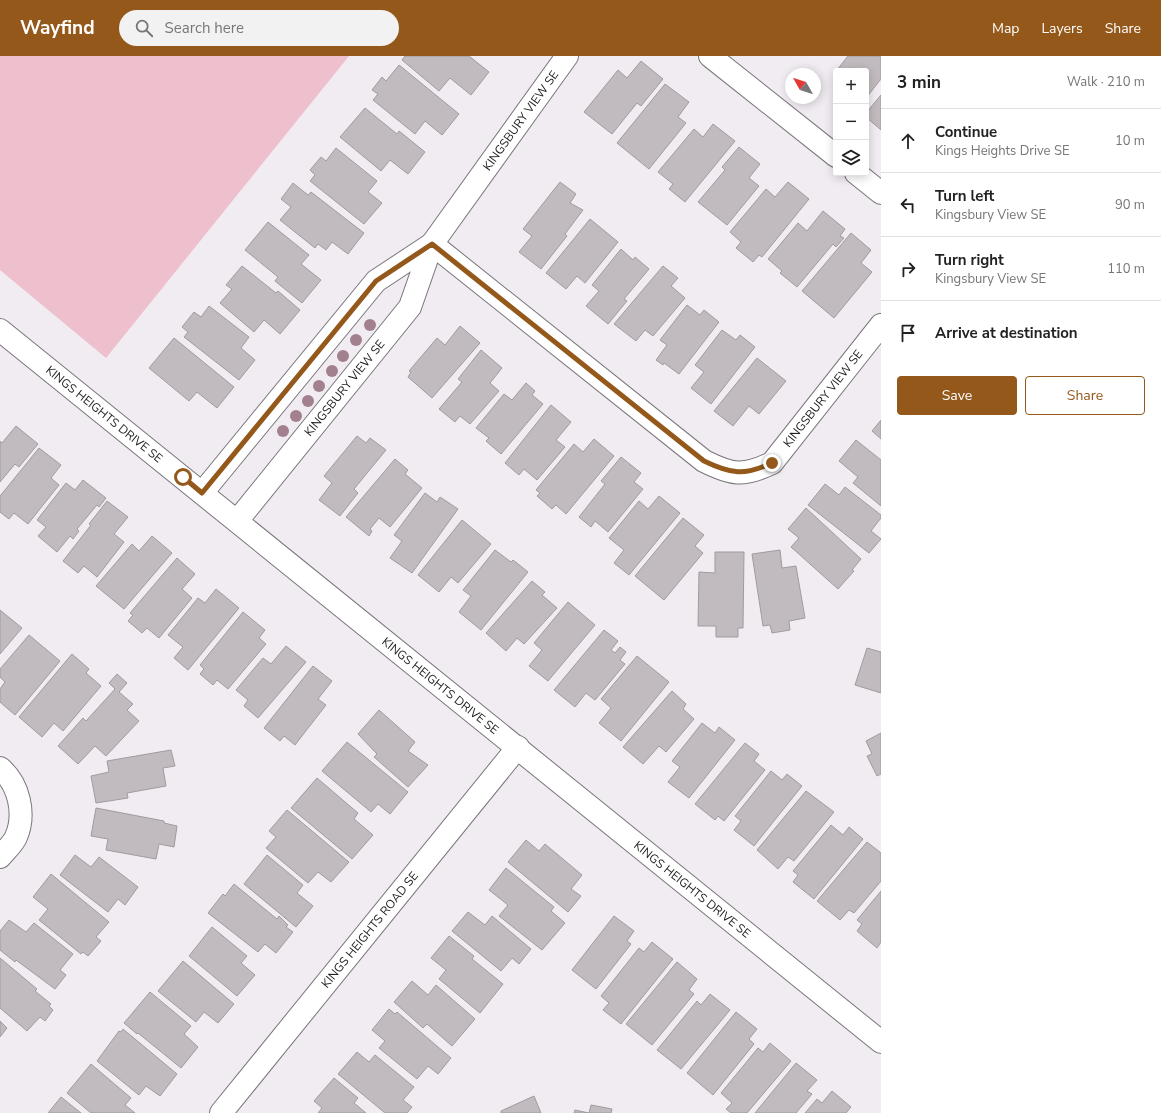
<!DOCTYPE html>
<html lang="en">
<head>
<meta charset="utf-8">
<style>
  :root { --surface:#fff; --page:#f2f2f2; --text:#222; --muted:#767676; --line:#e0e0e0; --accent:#94581a }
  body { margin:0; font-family:"Nunito Sans",sans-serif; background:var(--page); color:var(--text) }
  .controls { position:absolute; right:12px; top:12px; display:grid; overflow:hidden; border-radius:4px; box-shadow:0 2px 10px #0003 }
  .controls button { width:36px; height:36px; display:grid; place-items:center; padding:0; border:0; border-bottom:1px solid var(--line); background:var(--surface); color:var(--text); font:20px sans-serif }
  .compass { position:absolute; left:785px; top:12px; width:36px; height:36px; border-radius:50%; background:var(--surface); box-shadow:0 2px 10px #0003; rotate:309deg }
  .stop { position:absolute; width:12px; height:12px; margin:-9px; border:3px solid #94581a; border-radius:50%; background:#fff }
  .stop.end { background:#94581a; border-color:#fff; box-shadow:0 1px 4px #0008 }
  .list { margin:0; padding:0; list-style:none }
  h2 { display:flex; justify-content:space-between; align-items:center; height:52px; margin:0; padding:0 16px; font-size:17px }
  h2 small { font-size:13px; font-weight:400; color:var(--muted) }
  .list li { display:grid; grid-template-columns:26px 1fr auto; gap:12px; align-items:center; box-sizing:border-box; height:64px; padding:0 16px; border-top:1px solid var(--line) }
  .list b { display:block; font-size:15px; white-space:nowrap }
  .list p { margin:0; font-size:13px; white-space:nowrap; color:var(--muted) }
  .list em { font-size:13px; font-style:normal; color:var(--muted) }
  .actions { display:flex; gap:8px; padding:12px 16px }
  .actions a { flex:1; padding:9px 0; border:1px solid var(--accent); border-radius:4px; text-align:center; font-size:14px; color:var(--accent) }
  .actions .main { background:var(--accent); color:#fff }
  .icon { flex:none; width:22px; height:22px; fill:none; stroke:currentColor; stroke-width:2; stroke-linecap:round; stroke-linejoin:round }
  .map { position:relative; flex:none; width:881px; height:1057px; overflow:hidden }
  header { display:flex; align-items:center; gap:24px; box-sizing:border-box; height:56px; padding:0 20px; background:var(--accent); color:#fff }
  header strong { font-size:19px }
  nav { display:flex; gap:22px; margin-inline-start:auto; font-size:14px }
  .search { width:280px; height:36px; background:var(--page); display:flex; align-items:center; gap:10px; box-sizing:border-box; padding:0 14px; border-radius:22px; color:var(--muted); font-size:15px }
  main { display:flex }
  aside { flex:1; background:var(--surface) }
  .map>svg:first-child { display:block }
</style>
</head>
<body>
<header>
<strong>Wayfind</strong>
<div class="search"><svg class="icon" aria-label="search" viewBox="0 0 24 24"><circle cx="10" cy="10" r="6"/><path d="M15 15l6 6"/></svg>Search here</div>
<nav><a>Map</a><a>Layers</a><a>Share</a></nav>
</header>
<main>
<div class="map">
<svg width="881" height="1057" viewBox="0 0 881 1057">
  <rect width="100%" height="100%" fill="#f1ecf2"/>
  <path fill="#eebfcc" d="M0,0h349l-243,302 -106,-88z"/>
  <path fill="#c1babe" stroke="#a19b9f" d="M405,0h64l20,16 -18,23 -21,-17 -11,13 -37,-31z
    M848,0h33v23l-15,19v-27l-29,-1z
    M641,5l22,18 -22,27 -4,-3 -25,31 -28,-22 34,-42 9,8z
    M399,9l60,49 -17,21 -17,-14 -10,13 -42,-34 5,-6 -6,-4 10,-13 4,4z
    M665,28l24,18 -11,15 8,6 -37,46 -32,-26z
    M881,39v35l-15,-13v-4z
    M365,52l32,26 2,-3 26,21 -17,22 -18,-14 -9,11 -41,-34z
    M713,68l22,17 -50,61 -16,-13 4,-5 -15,-12 36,-43 9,8z
    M739,91l21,17 -11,14 10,8 -32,39 -29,-23 27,-32 -3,-3z
    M336,92l41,33 -9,11 14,11 -18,21 -54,-43 5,-6 -5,-5 11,-13 5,4z
    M560,126l16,12 -6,9 13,7 -18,24 2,2 -26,33 -22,-17 13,-16 -9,-7z
    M788,126l21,17 -47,58 -3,-2 -6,7 -17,-14 5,-6 -11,-10 36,-43 9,8z
    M293,127l15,12 3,-3 53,41 -16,21 -16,-12 -6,8 -8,-6 -3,4 -35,-28 11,-13 -10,-8z
    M823,155l22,18 -5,7 4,2 -8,9 -3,-3 -36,43 -17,-14 2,-2 -14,-12 30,-36 9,8z
    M590,163l28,23 -33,41 -8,-7 -11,13 -20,-16z
    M268,166l41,33 -8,9 20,16 -19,23 -27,-22 3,-4 -33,-27z
    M851,177l20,17 -10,13 11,9 -38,46 -32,-27z
    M621,193l12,11 2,-3 14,12 -25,30 3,2 -19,23 -22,-18 13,-15 -7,-6z
    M242,210l34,27 2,-2 22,19 -20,24 -16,-14 -10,12 -34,-29 12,-14 -6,-4z
    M663,210l15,12 -7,8 14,12 -32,38 -8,-6 -9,11 -22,-17z
    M687,249l13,10 4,-5 15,12 -40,52 -15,-11 -1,2 -7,-5 11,-15 -7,-5z
    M209,250l40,31 -8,11 14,12 -16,20 -55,-43 4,-5 -6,-5 12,-15 7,5z
    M460,270l20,17 -48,55 -24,-21 3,-5 -2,-1 28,-33 8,7z
    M722,274l14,10 4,-5 15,12 -44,57 -20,-16 13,-16 -9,-7z
    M174,282l60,49 -17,21 -20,-16 -8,9 -40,-33z
    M481,294l21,18 -12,15 9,8 -29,33 -10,-8 -5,6 -16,-13 23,-27 -4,-3z
    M757,302l29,23 -27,33 -10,-8 -16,20 -19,-15z
    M526,327l9,8 -3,4 11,9 -42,50 -15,-13 3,-3 -13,-10 28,-34 8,6z
    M551,349l20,17 -15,18 9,7 -28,33 -13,-11 -5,6 -14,-12z
    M881,364v19l-9,-8z
    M16,370l22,18 -19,23 -4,-3 -15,18v-41l2,2z
    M357,380l9,7 4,-5 16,12 -32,39 4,4 -18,23 -21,-16 13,-17 -8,-7z
    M594,383l20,17 -48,58 -10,-9 -4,4 -15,-13 3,-3 -4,-3 38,-46 9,8z
    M856,384l25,20v46l-28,-23 5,-6 -19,-16z
    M39,392l22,17 -10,13 8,7 -31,39 -14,-11 -5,6 -9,-7v-16z
    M621,401l20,16 -7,9 9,7 -35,43 -13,-11 -4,6 -12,-10 26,-33 -4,-3z
    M395,403l13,11 -3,4 17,14 -32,39 -11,-9 -9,11 2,2 -3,5 -23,-19z
    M83,424l23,18 -7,9 -2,-2 -20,24 2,2 -6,8 -3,-3 -13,16 -19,-16 8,-9 -9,-7 29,-37 9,7z
    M825,428l14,11 6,-8 36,28v3l-10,13 10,8 -12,14 -61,-48z
    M425,437l12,9 3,-5 18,12 -46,64 -22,-15 12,-17 -8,-6z
    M659,440l21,17 -51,62 -15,-12 10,-13 -15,-12 30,-37 9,8z
    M107,445l21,16 -14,17 10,8 -27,35 -13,-11 -6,7 -15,-12 28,-36 -2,-1z
    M806,452l55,51 -9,11 2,1 -16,18 -47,-42 8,-9 -11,-9z
    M683,462l21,17 -9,11 8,7 -39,47 -29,-24z
    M462,464l29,24 -33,39 -7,-6 -12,15 -21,-17z
    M152,480l20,17 -48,56 -28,-23 36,-42 7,7z
    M495,494l16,12 2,-2 15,12 -47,58 -22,-18 12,-16 -8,-6z
    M780,494l2,18 14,-2 9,52 -16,3 1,9 -18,3 -2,-8 -7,1 -11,-72z
    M715,496h29l-1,76h-5v9h-22v-11h-18l1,-54 16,1z
    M177,502l18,16 -13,15 10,9 -33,40 -12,-10 -5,5 -14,-12 5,-6 -3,-2z
    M532,525l13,11 -3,3 15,13 -33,36 -7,-6 -11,13 -20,-18z
    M216,533l23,19 -51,62 -14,-12 9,-11 -15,-12 30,-37 7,5z
    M568,546l27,23 -47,56 -19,-15 13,-16 -8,-7z
    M0,554l22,18 -22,26z
    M243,556l22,18 -6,8 7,6 -38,45 -11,-9 -4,5 -13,-11 4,-5 -4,-4z
    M604,574l14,11 -7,9 4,3 5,-6 6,5 -6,8 5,4 -30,36 -9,-7 -11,14 -21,-17z
    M29,579l31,26 -45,54 -15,-13v-13l5,-7 -5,-5v-8z
    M286,590l20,16 -48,56 -14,-12 4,-6 -12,-10 27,-32 8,6z
    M867,592l14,4v41l-26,-8z
    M72,598l17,15 -3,4 15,13 -38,45 -9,-8 -12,14 -23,-20z
    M637,600l32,26 -48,59 -22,-18 12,-15 -10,-9z
    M313,610l19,15 -14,18 8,6 -31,40 -11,-9 -4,5 -16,-13z
    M117,618l10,9 -8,9 14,12 -6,6 12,11 -33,35 -11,-10 -17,18 -20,-18 25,-28 3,3 29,-32 -6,-6z
    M672,635l14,13 -3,5 11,10 -28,33 -7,-6 -16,18 -20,-17z
    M379,654l36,32 -7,9 20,14 -20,22 -34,-30 3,-3 -19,-20z
    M702,667l13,10 4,-6 16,13 -46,58 -21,-16 12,-15 -8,-6z
    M881,677v41l-4,2 -10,-20 5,-2 -6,-13z
    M347,686l61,50 -18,22 -12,-10 -7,8 -49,-41z
    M745,687l14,11 -5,7 11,9 -41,51 -6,-5 -3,4 -20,-16z
    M171,694l4,16 -12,2 3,18 -39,7 1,5 -32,5 -5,-27 18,-4 -2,-11z
    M771,715l11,9 5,-6 15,12 -48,60 -20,-16 7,-9 -6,-5z
    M317,722l41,35 -4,6 19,16 -21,24 -61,-51z
    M806,735l28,21 -40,49 -6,-4 -10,12 -21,-19z
    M96,752l68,13v2l13,3 -3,21 -15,-3 -3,15 -50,-9 2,-11 -17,-3z
    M287,754l62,52 -18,20 -13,-10 -10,11 -42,-35 10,-11 -7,-6z
    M831,769l12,10 6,-8 14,12 -49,60 -21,-17 5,-7 -5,-4z
    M526,784l13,11 6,-7 37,31 -11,14 10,7 -13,16 -60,-50z
    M867,786l14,11v28l-27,32 -5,-3 -9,10 -23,-19z
    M75,799l16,12 8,-10 39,30 -13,18 -7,-6 -10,13 -48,-37z
    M267,799l36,30 -6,8 16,13 -17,21 -52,-43z
    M506,812l48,39 -3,4 14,12 -23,27 -43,-34 9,-11 -19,-15z
    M51,818l58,48 -13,15 5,4 -13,15 -5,-4 -2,2 -42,-34 9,-11 -15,-12z
    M234,828l43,35 2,-3 9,9 -2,2 7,5 -17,21 -11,-9 -7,8 -50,-39 15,-19 2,2z
    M881,835v51l-4,6 -20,-17 5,-7 -5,-4z
    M468,856l17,13 7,-9 39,33 -12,15 -7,-6 -11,13 -49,-40z
    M614,860l20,15 -7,10 4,3 -35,45 -24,-19z
    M9,864l17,12 8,-9 39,31 -13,16 6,5 -11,14 -39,-29 -1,2 -15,-12v-19z
    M212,871l35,29 -6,7 14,12 -18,21 -48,-40z
    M449,880l25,20 -2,3 31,25 -23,29 -41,-34 7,-9 -15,-12z
    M652,886l21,17 -52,65 -18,-14 6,-7 -8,-7 38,-48 5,4z
    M0,902l37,31 -2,2 16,13 -2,2 4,4 -8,11 -5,-4 -13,14 -27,-23z
    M183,905l51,43 -16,19 -14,-11 -8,10 -38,-31z
    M677,906l20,17 -8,11 5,4 -42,51 -26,-21z
    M412,925l16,14 8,-10 39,34 -23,27 -25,-22 -4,4 -29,-26z
    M150,936l41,34 -7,8 14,13 -17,21 -43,-35 -1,1 -13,-11z
    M710,938l20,16 -49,59 -24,-19 40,-49 4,4z
    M389,953l6,5 2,-2 54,46 -13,16 -10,-8 -11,13 -38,-31 6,-7 -13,-11z
    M736,956l21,17 -8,10 5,5 -41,51 -26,-22z
    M0,965l7,7 -7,9z
    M123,973l54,45 -17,22 -14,-10 -7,9 -42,-34 22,-30 2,1z
    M770,987l21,18 -44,52h-16l-5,-4 6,-6 -11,-10 37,-45 5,4z
    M357,996l12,10 6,-7 39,32 -11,13 9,7 -5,6h-22l-47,-39z
    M796,1007l21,17 -10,11 5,3 -16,19h-41z
    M91,1008l40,34 -6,7 10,8h-44l-24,-20z
    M334,1022l24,20 -4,5 12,10h-48l4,-5 -8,-7z
    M832,1035l19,16 -5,6h-41l12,-14 5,4z
    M534,1040l7,17h-40v-2z
    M61,1041l20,16h-33z
    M591,1049l21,4 -1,4h-37l1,-3 14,3z"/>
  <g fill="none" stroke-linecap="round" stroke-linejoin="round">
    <defs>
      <g id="minor">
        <path d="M710,0l126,100"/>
        <path d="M856,117l25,20"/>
        <path id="s1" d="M432,188l272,217c28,14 39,16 68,2l109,-138"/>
        <path id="s2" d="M0,274l881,712"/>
        <path d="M202,437l174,-212 56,-37"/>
        <path id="s3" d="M237,465l173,-214 22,-63 135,-188"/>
        <path d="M0,712c19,16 26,46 16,69 -3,7 -11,14 -16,20"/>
        <path id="s4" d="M221,1057l297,-366"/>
      </g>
    </defs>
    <use href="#minor" stroke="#7a767b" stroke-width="24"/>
    <use href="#minor" stroke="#fff" stroke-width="22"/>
  </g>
  <g fill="#a3808e">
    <circle cx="370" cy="269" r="6"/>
    <circle cx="356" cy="284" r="6"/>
    <circle cx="343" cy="300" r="6"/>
    <circle cx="332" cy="315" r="6"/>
    <circle cx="319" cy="330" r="6"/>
    <circle cx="308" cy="345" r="6"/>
    <circle cx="296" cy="360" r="6"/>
    <circle cx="283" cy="375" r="6"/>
  </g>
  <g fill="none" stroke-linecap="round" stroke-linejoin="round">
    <path stroke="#94581a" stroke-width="5" d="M183,421l19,16 174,-212 56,-37 272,217c27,13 40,15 68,2"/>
  </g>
  <g text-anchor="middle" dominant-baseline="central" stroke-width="4" stroke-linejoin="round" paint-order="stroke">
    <g font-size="12" fill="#242224" stroke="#fff">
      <text stroke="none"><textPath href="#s3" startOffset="494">KINGSBURY VIEW SE</textPath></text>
      <text stroke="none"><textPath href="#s3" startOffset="171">KINGSBURY VIEW SE</textPath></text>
      <text stroke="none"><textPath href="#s1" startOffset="502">KINGSBURY VIEW SE</textPath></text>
      <text stroke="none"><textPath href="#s2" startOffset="134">KINGS HEIGHTS DRIVE SE</textPath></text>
      <text stroke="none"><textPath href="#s2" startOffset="566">KINGS HEIGHTS DRIVE SE</textPath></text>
      <text stroke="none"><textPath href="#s2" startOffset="890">KINGS HEIGHTS DRIVE SE</textPath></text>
      <text stroke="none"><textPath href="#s4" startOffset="236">KINGS HEIGHTS ROAD SE</textPath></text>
    </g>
  </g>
</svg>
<div class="controls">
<button>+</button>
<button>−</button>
<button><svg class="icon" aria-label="layers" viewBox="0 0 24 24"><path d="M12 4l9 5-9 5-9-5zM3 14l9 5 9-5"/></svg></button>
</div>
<svg class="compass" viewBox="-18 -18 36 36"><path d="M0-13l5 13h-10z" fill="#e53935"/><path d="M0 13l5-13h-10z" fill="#767676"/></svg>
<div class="stop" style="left:183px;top:421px"></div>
<div class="stop end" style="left:772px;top:407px"></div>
</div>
<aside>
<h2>3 min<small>Walk · 210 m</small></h2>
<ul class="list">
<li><svg class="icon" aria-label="ahead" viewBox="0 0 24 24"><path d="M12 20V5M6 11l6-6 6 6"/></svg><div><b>Continue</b><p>Kings Heights Drive SE</p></div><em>10 m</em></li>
<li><svg class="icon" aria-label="left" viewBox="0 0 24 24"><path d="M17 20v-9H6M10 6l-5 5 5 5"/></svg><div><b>Turn left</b><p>Kingsbury View SE</p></div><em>90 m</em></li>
<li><svg class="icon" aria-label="right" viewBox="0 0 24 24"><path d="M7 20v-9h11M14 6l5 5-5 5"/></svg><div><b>Turn right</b><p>Kingsbury View SE</p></div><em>110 m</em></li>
<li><svg class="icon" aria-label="arrive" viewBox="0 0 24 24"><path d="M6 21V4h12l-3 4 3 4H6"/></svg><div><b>Arrive at destination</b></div></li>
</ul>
<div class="actions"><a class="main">Save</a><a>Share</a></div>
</aside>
</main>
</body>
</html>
